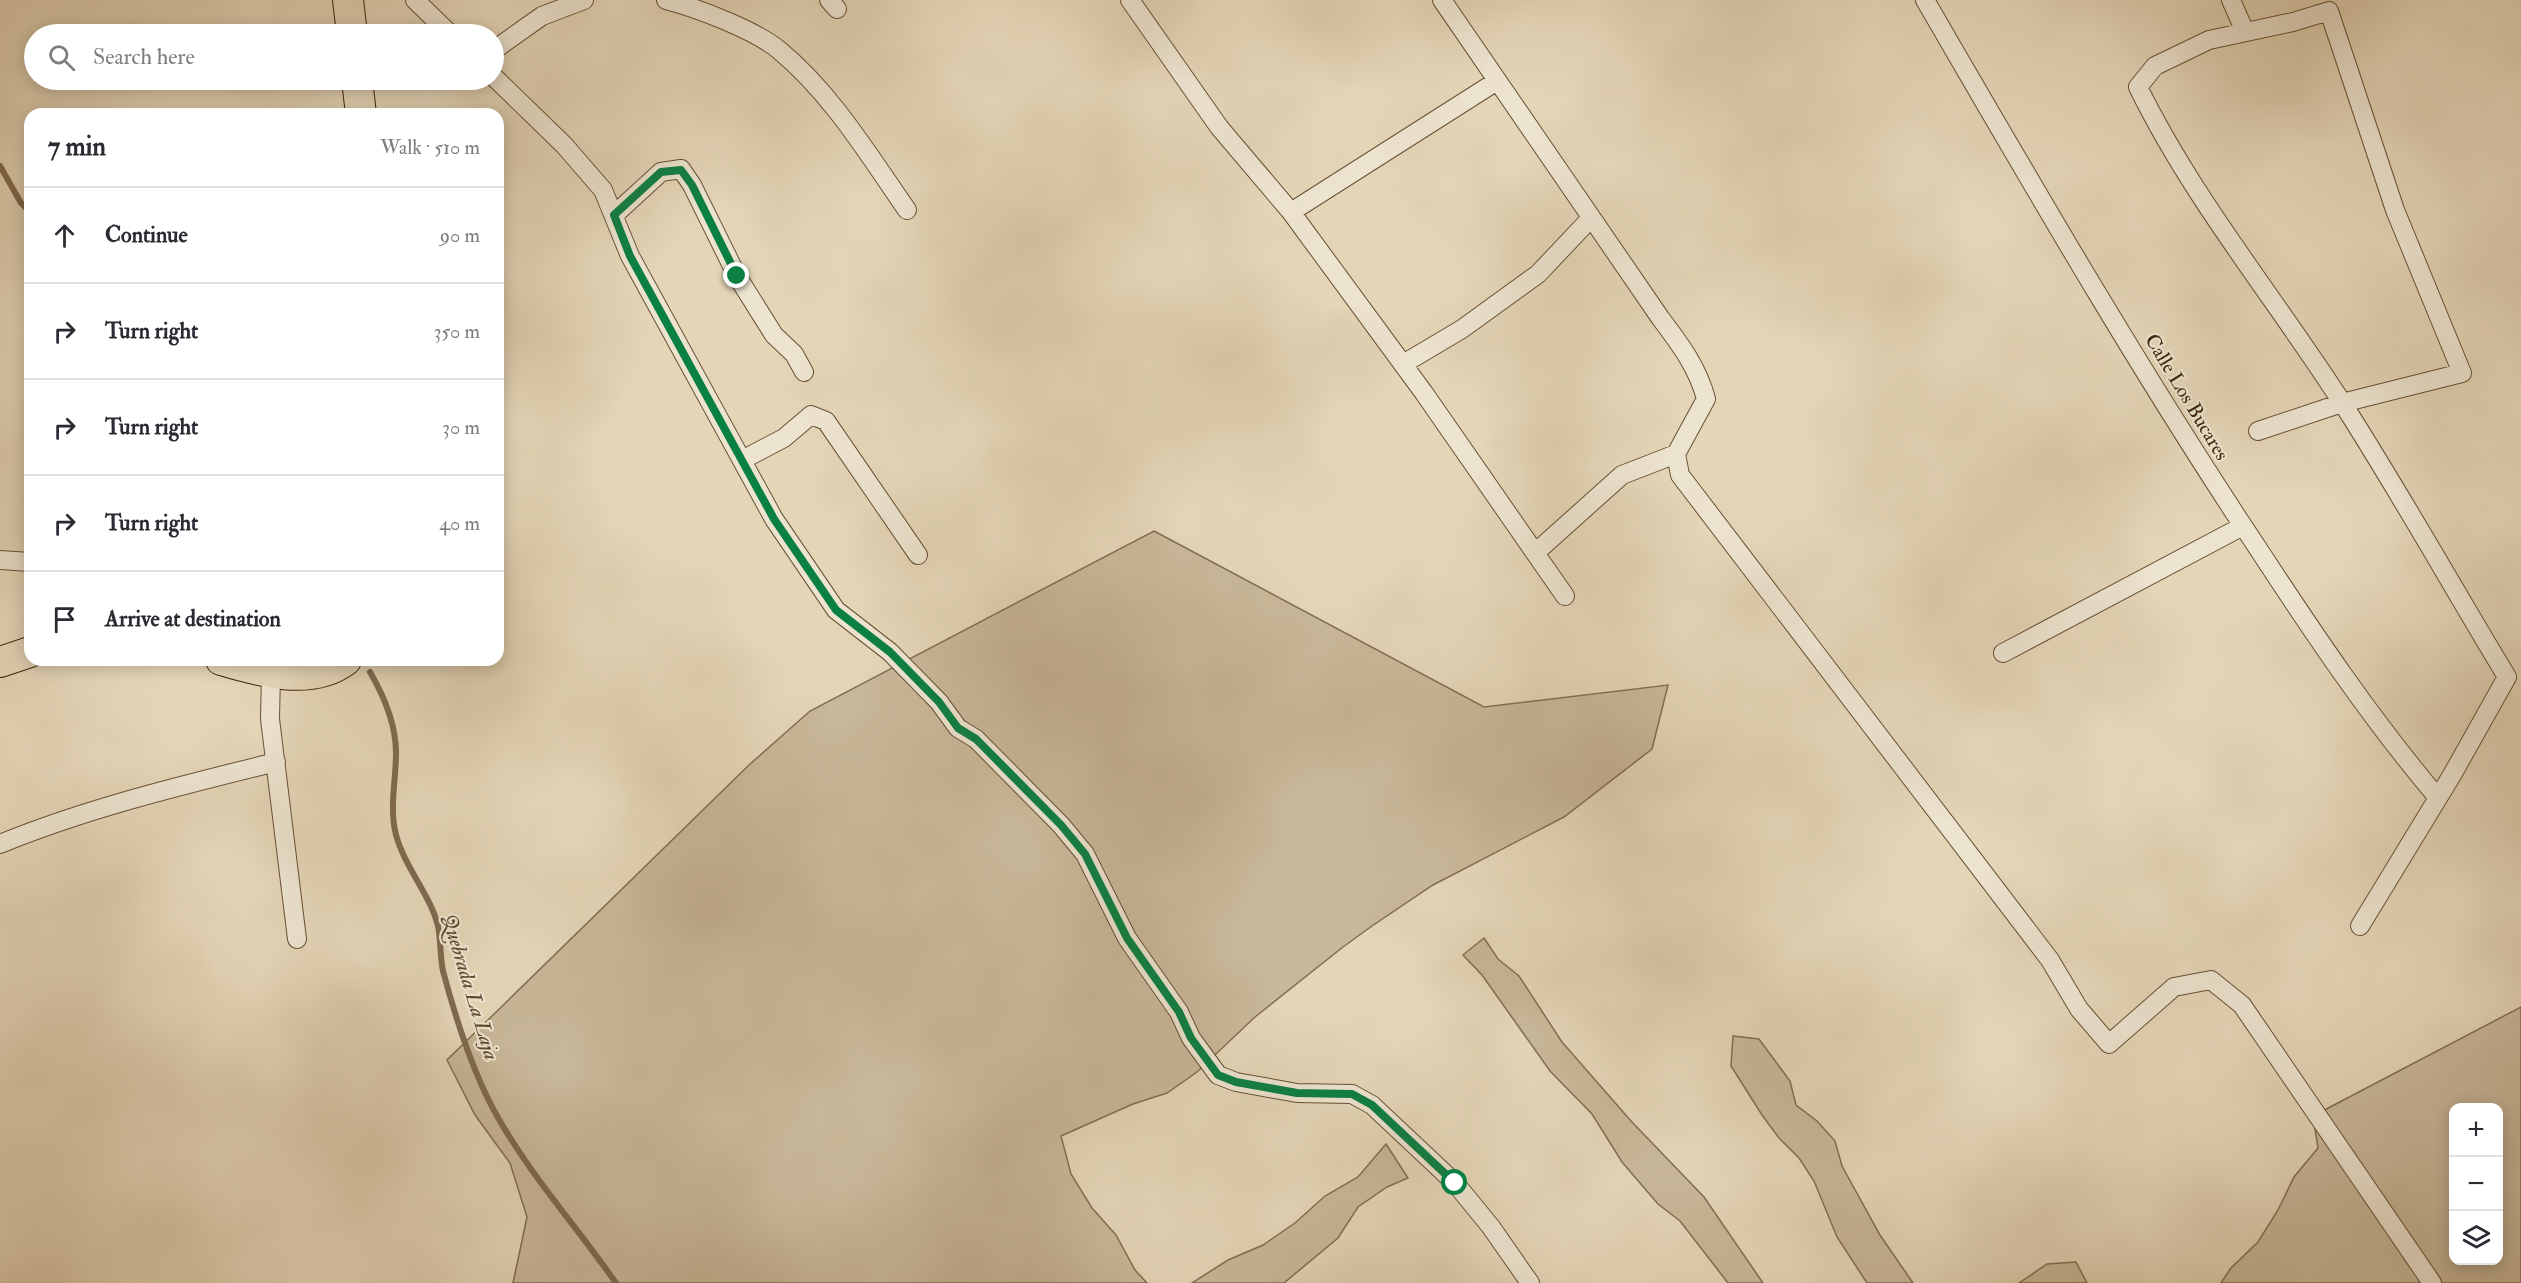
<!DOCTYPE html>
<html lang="en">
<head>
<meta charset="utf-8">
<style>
  :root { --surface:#fff; --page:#f2f2f3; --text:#2b2b33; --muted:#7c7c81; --line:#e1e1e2 }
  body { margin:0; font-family:"IM FELL Double Pica",serif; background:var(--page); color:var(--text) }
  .controls { position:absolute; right:18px; bottom:18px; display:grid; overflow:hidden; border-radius:12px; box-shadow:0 3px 15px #0003 }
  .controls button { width:54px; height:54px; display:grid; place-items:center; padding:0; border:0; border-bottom:2px solid var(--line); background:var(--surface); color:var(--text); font:30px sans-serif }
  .stop { position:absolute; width:18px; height:18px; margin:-14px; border:4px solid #0b8043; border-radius:50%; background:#fff }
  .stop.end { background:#0b8043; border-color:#fff; box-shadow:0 2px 6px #0008 }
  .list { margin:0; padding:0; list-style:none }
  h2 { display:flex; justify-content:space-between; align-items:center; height:78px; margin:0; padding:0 24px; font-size:26px }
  h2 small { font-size:20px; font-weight:400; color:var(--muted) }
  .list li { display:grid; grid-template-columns:39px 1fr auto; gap:18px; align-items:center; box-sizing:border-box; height:96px; padding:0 24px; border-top:2px solid var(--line) }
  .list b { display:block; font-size:22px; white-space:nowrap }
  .list em { font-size:20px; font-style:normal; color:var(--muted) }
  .icon { flex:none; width:33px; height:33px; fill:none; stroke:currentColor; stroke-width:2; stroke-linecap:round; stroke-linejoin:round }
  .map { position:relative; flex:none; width:2521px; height:1283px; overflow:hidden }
  .search { position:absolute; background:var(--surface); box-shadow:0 3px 15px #0003; left:24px; top:24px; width:480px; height:66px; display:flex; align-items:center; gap:15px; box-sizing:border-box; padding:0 21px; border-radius:33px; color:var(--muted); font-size:22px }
  .panel { position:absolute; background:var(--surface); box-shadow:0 3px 15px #0003; left:24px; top:108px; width:480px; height:558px; border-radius:18px }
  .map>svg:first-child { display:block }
</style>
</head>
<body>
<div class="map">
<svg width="2521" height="1283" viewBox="0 0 2521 1283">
  <rect width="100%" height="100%" fill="#e4d5b7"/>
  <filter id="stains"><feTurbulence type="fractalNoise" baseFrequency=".00333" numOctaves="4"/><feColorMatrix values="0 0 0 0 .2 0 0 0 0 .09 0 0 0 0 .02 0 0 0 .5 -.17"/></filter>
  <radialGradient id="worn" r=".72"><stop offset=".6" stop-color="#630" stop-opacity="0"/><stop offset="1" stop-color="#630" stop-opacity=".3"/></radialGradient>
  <path fill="#c8b799" stroke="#826e51" stroke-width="1.5" fill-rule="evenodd" d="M1154,531l330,176 184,-22 -16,64 -88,68 -131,68 -61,41 -29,21 -88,70 -58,55 -30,21 -34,11 -72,32 10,38 21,34 24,27 19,35 12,13h-634l14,-66 -17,-54 -35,-48 -28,-55 303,-296 60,-53z
    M1484,938l14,21 21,17 43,66 69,79 73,76 59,86h-35l-48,-62 -22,-17 -36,-42 -30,-48 -42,-43 -68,-96 -19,-20z
    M2521,1007v276h-300l10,-15 27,-26 20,-32 16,-33 24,-29 -5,-32zM2454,1108h44v152h-44z
    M1733,1036l26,3 31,42 6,24 21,16 18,20 7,25 38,69 33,48h-46l-30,-46 -23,-56 -15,-23 -20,-20 -17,-23 -31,-49z
    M1386,1144l22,34 -21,9 -29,20 -20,31 -54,45h-92l36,-23 35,-15 32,-22 30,-27 33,-19z
    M2076,1262l11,21h-68l28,-19z"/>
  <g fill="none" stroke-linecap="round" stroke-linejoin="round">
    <path stroke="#7f6a4e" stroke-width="6" d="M0,166l21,37 9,9
      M370,672c14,24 26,53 26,81 0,28 -7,55 0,82 9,33 34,59 42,91 3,15 2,31 5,45 13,49 30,102 54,145 34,60 80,111 119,167"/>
    <defs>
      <path id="minor" d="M415,0l35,34
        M666,0c31,8 89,30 113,50 53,44 89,104 128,160
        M829,0l8,9
        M1130,0l89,127 72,85 133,181 141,203
        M1442,0l219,319c19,25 37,49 45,80l-30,55 4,21 370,485 29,49 30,35 65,-57 37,-7 31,25 190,278
        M1925,0c107,184 214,370 332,547 57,87 114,172 181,251
        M2231,0l14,32
        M494,50l48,-34 42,-16
        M494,77l70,68 39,45 27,66 144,263 62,91 54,42 49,50 19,26 18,11 85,86 24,29 42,84 52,74 12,26 27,37 18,7 61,11 55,1 20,11 83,78 36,44 39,56
        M1291,212l206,-131
        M614,215l47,-43 20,-3 11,16 45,91 37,59 20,19 10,18
        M1403,364l59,-35 76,-55 53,-56
        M2258,431l84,-28 120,-30 -67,-163 -66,-199 -36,11 -84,18 -54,26 -17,21c56,114 137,211 205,317 57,89 109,182 164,273l-55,98 -92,151
        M742,460l42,-22 27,-23 15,6 92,134
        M1535,553l87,-78 54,-21
        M0,560l30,2
        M2003,653l240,-127
        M271,674l-1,45 27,220
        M0,844c88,-36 183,-59 276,-82"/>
      <path id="trunk" d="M348,0l4,34
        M357,80l4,34
        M221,660c37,11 90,27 125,0
        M0,662l30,-10"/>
    </defs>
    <use href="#minor" stroke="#675034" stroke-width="20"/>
    <use href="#trunk" stroke="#3d2409" stroke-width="32"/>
    <use href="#minor" stroke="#ede4d0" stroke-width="18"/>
    <use href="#trunk" stroke="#e4d5b7" stroke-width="30"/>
  </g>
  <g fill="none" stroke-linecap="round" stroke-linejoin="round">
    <path stroke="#0b8043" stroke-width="8" d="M737,276l-45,-91 -11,-15 -20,2 -47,43 16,41 144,263 62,91 54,42 49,50 19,26 18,11 85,86 24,29 42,84 52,74 12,26 27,37 18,7 61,11 55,1 20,11 83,78"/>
  </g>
  <g text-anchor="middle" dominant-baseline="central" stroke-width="4.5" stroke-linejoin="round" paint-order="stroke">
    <g font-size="20" fill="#3d2409" stroke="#ede4d0">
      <text transform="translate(2187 397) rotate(59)">Calle Los Bucares</text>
    </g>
    <g font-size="21" font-style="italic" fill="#5e472c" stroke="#ede4d0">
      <text transform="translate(470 987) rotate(73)">Quebrada La Laja</text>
    </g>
  </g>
  <rect width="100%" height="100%" filter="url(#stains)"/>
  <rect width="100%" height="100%" fill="url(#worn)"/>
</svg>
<div class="controls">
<button>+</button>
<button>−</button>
<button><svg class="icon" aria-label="layers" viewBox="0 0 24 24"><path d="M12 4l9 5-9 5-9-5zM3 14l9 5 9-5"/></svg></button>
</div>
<div class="stop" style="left:1455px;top:1183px"></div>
<div class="stop end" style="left:737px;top:276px"></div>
<div class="search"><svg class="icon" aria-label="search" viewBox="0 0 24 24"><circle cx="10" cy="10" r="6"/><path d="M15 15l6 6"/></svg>Search here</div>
<section class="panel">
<h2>7 min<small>Walk · 510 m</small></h2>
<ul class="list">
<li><svg class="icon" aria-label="ahead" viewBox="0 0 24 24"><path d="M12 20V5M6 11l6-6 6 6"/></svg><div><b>Continue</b></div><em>90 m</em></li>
<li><svg class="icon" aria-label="right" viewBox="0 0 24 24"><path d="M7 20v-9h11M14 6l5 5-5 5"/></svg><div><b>Turn right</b></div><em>350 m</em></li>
<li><svg class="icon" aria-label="right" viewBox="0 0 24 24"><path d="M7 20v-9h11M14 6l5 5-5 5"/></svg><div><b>Turn right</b></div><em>30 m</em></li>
<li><svg class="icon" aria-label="right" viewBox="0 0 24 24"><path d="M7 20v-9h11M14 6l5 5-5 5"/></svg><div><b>Turn right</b></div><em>40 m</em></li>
<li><svg class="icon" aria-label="arrive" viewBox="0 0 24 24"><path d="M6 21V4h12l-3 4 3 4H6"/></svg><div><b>Arrive at destination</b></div></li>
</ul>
</section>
</div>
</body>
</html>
